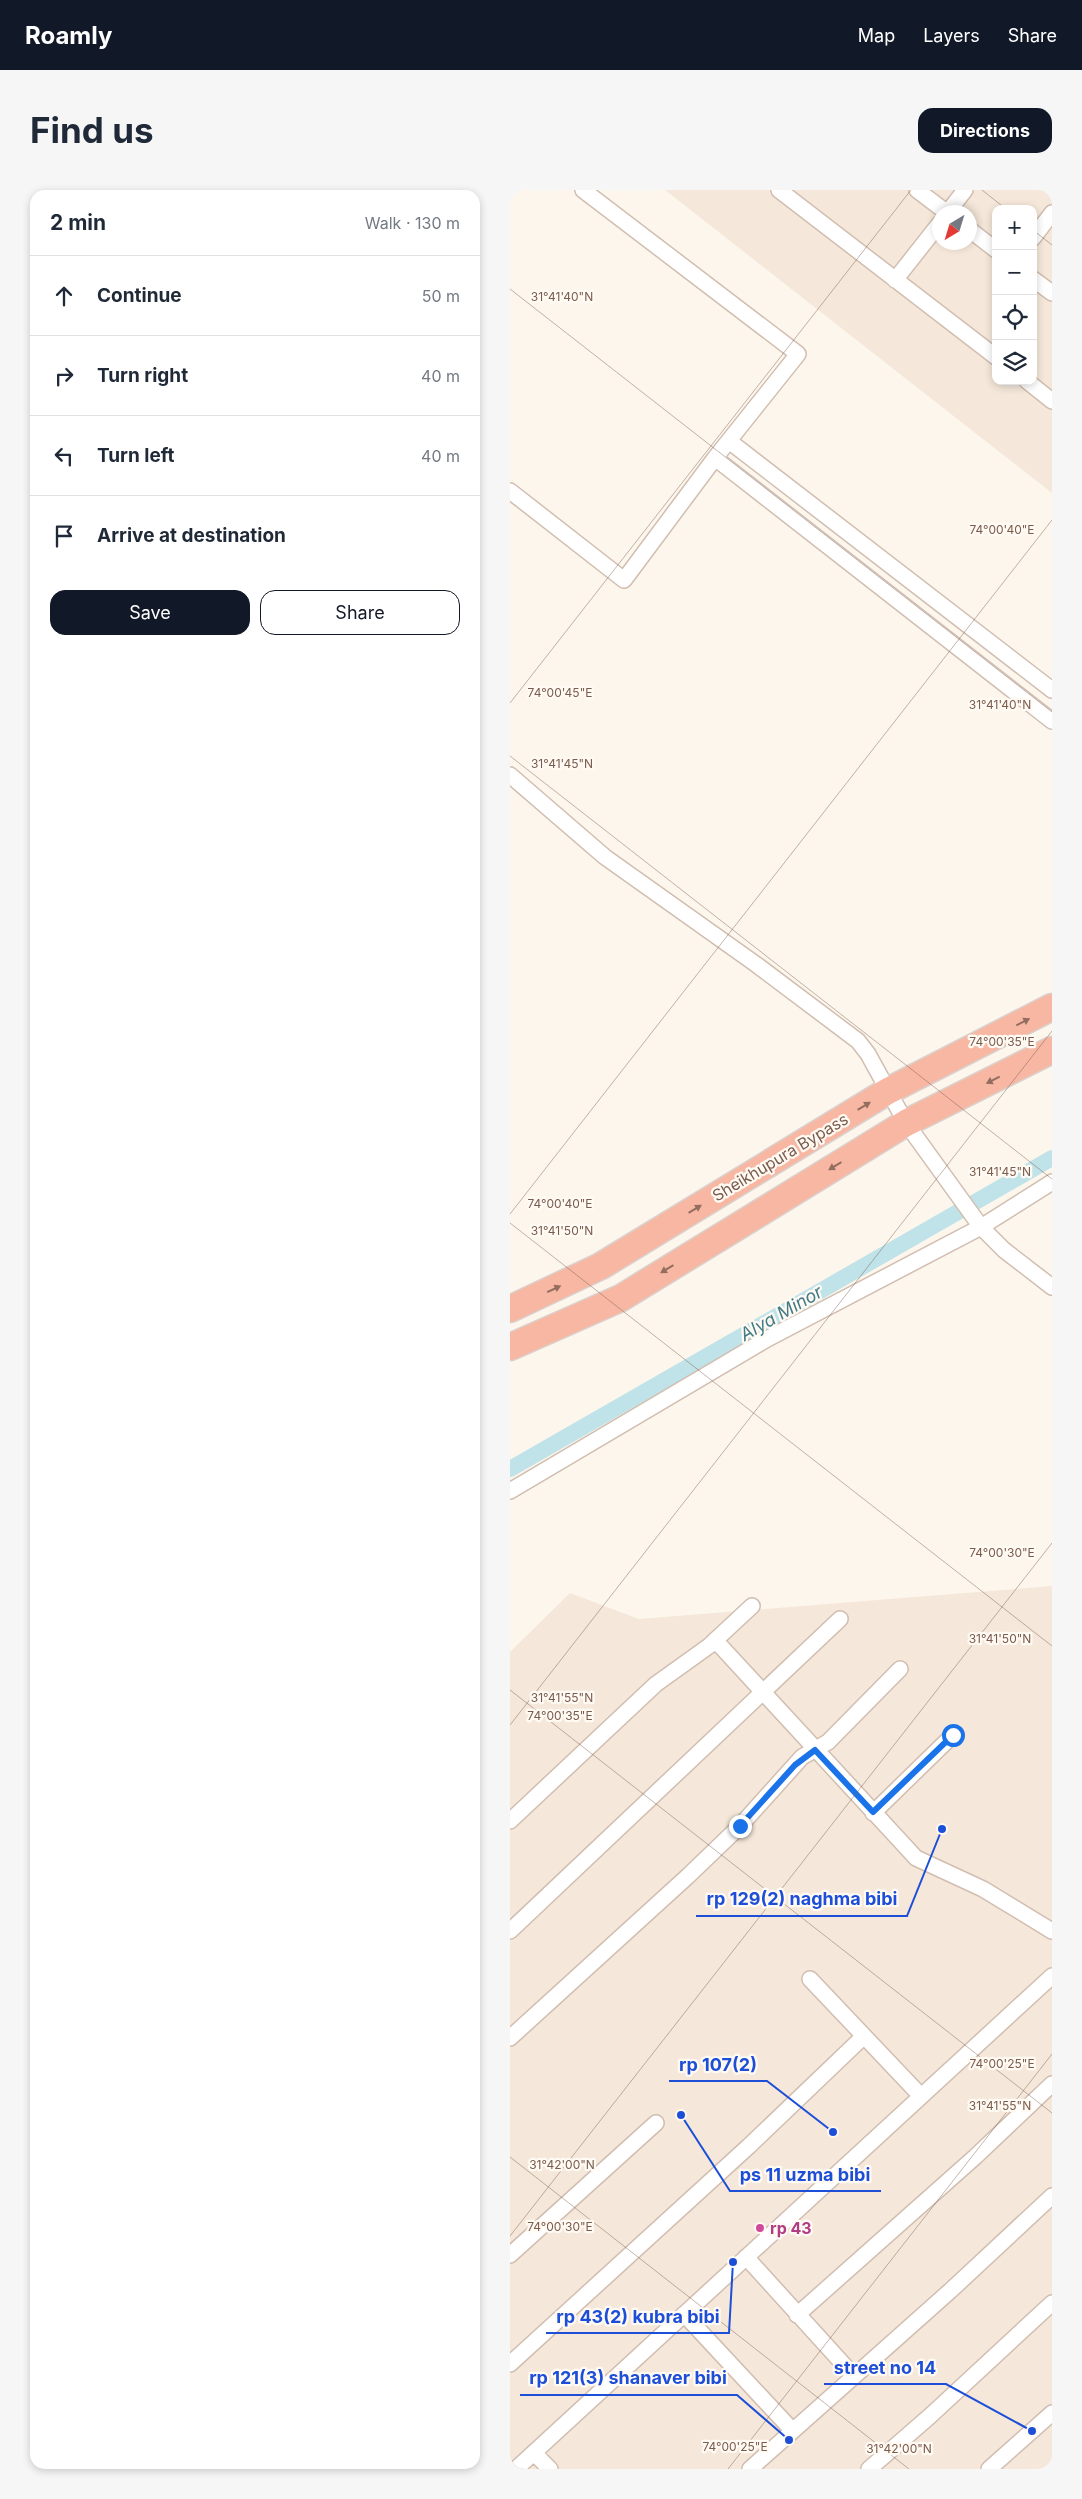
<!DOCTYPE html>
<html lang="en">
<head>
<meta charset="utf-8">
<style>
  :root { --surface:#fff; --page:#f6f6f7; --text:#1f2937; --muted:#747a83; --line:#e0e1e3; --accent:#111827 }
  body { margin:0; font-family:Inter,sans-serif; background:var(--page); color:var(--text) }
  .controls { position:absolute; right:15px; top:15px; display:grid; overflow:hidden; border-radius:10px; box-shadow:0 2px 8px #0003 }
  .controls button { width:45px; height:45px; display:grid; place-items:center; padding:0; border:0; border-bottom:1px solid var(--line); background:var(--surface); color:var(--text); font:25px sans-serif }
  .compass { position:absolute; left:422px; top:15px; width:45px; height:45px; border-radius:50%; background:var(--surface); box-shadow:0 2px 8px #0003; rotate:218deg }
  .stop { position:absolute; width:15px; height:15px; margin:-11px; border:4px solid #1a73e8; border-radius:50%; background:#fff }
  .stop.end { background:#1a73e8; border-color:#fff; box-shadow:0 1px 5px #0008 }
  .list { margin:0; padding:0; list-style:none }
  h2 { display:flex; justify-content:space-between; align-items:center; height:65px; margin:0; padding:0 20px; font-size:21px }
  h2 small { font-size:16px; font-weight:400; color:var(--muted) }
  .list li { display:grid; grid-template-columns:32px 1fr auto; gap:15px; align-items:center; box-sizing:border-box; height:80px; padding:0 20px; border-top:1px solid var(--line) }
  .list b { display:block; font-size:19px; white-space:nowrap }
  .list em { font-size:16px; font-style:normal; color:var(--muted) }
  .actions { display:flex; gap:10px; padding:15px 20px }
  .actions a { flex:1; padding:11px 0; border:1px solid var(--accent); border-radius:15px; text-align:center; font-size:18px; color:var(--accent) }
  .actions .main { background:var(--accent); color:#fff }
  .icon { flex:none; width:28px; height:28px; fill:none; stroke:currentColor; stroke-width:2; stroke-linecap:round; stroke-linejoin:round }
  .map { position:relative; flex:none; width:542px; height:2279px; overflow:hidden; border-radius:15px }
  header { display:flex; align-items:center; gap:30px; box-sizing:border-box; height:70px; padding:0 25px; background:var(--accent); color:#fff }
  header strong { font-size:24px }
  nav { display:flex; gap:28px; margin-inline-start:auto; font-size:18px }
  .intro { display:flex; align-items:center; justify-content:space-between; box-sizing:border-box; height:120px; padding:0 30px }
  h1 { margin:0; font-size:35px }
  .button { padding:12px 22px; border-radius:15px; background:var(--accent); color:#fff; font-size:18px; font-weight:700 }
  main { display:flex; gap:30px; padding:0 30px }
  aside { flex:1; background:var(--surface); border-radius:15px; box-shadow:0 2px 8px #0003 }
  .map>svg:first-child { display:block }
</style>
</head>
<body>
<header>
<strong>Roamly</strong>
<nav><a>Map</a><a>Layers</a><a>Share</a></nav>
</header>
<div class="intro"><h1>Find us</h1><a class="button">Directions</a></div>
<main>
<aside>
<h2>2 min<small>Walk · 130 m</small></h2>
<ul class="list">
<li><svg class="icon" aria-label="ahead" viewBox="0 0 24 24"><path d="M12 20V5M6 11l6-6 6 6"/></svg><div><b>Continue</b></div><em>50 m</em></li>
<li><svg class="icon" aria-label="right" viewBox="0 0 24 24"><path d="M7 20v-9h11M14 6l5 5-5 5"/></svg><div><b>Turn right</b></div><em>40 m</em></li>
<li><svg class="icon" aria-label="left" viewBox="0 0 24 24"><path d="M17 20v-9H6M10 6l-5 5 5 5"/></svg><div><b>Turn left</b></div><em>40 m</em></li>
<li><svg class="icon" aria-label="arrive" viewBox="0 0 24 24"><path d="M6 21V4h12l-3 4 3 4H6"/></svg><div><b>Arrive at destination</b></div></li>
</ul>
<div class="actions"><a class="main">Save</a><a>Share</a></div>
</aside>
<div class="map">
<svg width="542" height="2279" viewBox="0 0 542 2279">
  <rect width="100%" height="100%" fill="#fdf6ec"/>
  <path fill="#f5e8da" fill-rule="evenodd" d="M155,0h387v303zM486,19h37v172h-37zM430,22h30v30h-30z
    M542,1396v883h-542v-817l60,-59 69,26z"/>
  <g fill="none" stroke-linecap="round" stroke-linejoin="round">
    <path stroke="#bfe3e8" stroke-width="16" d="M0,1279l542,-311"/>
    <defs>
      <path id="street" d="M269,0l217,167
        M407,0l29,22
        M438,22l17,-22
        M460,40l26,20
        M523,48l19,-25
        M523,89l19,14
        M385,90l45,-57
        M517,191l25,20
        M219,251l323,249
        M205,268l337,263
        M0,301l114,89 91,-122 83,-104 -215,-164
        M0,585l95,82 152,108 101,76 10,13 38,69 75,104 23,23 48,37
        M0,1301l257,-152 214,-112 71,-45
        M205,1450l201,218 67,31 69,42
        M363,1623l80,-78
        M0,1631l146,-137 53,-38 43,-40
        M0,1741l330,-312
        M300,1789l110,116
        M0,1848l178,-162 52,-50 62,-69 26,-15 72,-73
        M0,2065l146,-132
        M236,2067l108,119
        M174,2124l108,116
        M287,2125l178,-158 77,-73
        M0,2174l239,-218 115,-110
        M24,2263l16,16
        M6,2279l536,-493
        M240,2279l200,-178 102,-95
        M359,2279l61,-53 122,-113
        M479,2279l63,-56"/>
      <path id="highway" d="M0,1119l91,-43 287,-175 164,-84
        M0,1157l111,-49 285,-175 146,-73"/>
    </defs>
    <use href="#street" stroke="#d1beb0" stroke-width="18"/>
    <use href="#highway" stroke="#dad1cd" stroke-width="29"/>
    <use href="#street" stroke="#fff" stroke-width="15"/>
    <use href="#highway" stroke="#f7b7a3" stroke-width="26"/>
  </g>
  <defs><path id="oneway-solid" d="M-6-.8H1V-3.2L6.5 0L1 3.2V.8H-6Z" transform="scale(1.25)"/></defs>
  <g fill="#936e5e">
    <use href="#oneway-solid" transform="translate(513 832) rotate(-27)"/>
    <use href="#oneway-solid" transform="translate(483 890) rotate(153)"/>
    <use href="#oneway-solid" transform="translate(354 916) rotate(-31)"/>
    <use href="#oneway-solid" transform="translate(325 976) rotate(149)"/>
    <use href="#oneway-solid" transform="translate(185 1019) rotate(-31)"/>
    <use href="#oneway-solid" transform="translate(157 1079) rotate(149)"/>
    <use href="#oneway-solid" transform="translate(44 1099) rotate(-25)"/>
  </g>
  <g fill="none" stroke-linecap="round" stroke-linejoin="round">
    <path stroke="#1a73e8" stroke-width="6" d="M230,1636l55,-61 20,-15 58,62 80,-77"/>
  </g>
  <path fill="none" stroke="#7a5c4d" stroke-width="1" stroke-opacity="0.45" d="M472,0l24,19M0,1l1,-1M523,40l19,15M0,99l542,423M0,513l401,-513M0,566l542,423M0,1024l542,-694M0,1033l542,423M0,1500l542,423M0,1535l542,-694M0,1967l399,312M0,2046l542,-693M218,2279l324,-415"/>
  <circle fill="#d1479c" stroke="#fffaf3" stroke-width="2" cx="250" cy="2038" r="5"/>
  <g text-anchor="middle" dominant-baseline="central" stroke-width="4.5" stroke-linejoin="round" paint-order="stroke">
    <g font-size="16" fill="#7a5c4d" stroke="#fffaf3">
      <text transform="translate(270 967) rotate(-31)">Sheikhupura Bypass</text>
    </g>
    <g font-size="16" font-weight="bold" fill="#b23c85" stroke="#fffaf3" text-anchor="start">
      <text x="260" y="2038">rp 43</text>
    </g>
    <g font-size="18" font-style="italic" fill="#437c86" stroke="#fffaf3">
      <text transform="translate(271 1123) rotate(-30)">Alya Minor</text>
    </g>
  </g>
  <g font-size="12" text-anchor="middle" fill="#7a5c4d" stroke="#fffaf3" stroke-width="4.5" stroke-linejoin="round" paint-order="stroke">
    <text x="52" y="111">31°41'40"N</text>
    <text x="492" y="344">74°00'40"E</text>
    <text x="50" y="507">74°00'45"E</text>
    <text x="490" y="519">31°41'40"N</text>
    <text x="52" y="578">31°41'45"N</text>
    <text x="492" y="856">74°00'35"E</text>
    <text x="490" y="986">31°41'45"N</text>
    <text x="50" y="1018">74°00'40"E</text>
    <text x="52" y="1045">31°41'50"N</text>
    <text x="492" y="1367">74°00'30"E</text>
    <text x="490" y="1453">31°41'50"N</text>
    <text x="52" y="1512">31°41'55"N</text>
    <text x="50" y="1530">74°00'35"E</text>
    <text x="492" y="1878">74°00'25"E</text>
    <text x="490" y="1920">31°41'55"N</text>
    <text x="52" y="1979">31°42'00"N</text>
    <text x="50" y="2041">74°00'30"E</text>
    <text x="225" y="2261">74°00'25"E</text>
    <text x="389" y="2263">31°42'00"N</text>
  </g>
  <path fill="none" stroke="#1d4ed8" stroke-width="2" d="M432 1639L397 1726H186M323 1942L257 1891H159M171 1925L220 2001H371M223 2072L219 2143H36M522 2241L436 2194H314M279 2250L227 2205H10"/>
  <g fill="#1d4ed8" stroke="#fffaf3" stroke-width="2">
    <circle cx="432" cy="1639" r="5"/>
    <circle cx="323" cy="1942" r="5"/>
    <circle cx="171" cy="1925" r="5"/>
    <circle cx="223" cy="2072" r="5"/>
    <circle cx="522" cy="2241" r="5"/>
    <circle cx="279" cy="2250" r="5"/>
  </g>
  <g font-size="18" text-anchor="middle" font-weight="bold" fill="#1d4ed8" stroke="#fffaf3" stroke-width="4.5" stroke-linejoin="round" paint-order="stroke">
    <text x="292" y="1715">rp 129(2) naghma bibi</text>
    <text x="208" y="1881">rp 107(2)</text>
    <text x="295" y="1991">ps 11 uzma bibi</text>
    <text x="128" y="2133">rp 43(2) kubra bibi</text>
    <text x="375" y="2184">street no 14</text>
    <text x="118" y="2194">rp 121(3) shanaver bibi</text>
  </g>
</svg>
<div class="controls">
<button>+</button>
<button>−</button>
<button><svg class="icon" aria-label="locate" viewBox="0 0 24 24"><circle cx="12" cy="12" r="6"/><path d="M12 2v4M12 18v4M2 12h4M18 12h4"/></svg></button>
<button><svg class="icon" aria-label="layers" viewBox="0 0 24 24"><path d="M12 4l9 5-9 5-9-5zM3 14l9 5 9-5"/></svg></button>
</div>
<svg class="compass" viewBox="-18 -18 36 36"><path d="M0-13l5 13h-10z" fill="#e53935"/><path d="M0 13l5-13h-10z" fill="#747a83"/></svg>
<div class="stop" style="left:443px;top:1545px"></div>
<div class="stop end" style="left:230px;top:1636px"></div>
</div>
</main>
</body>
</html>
